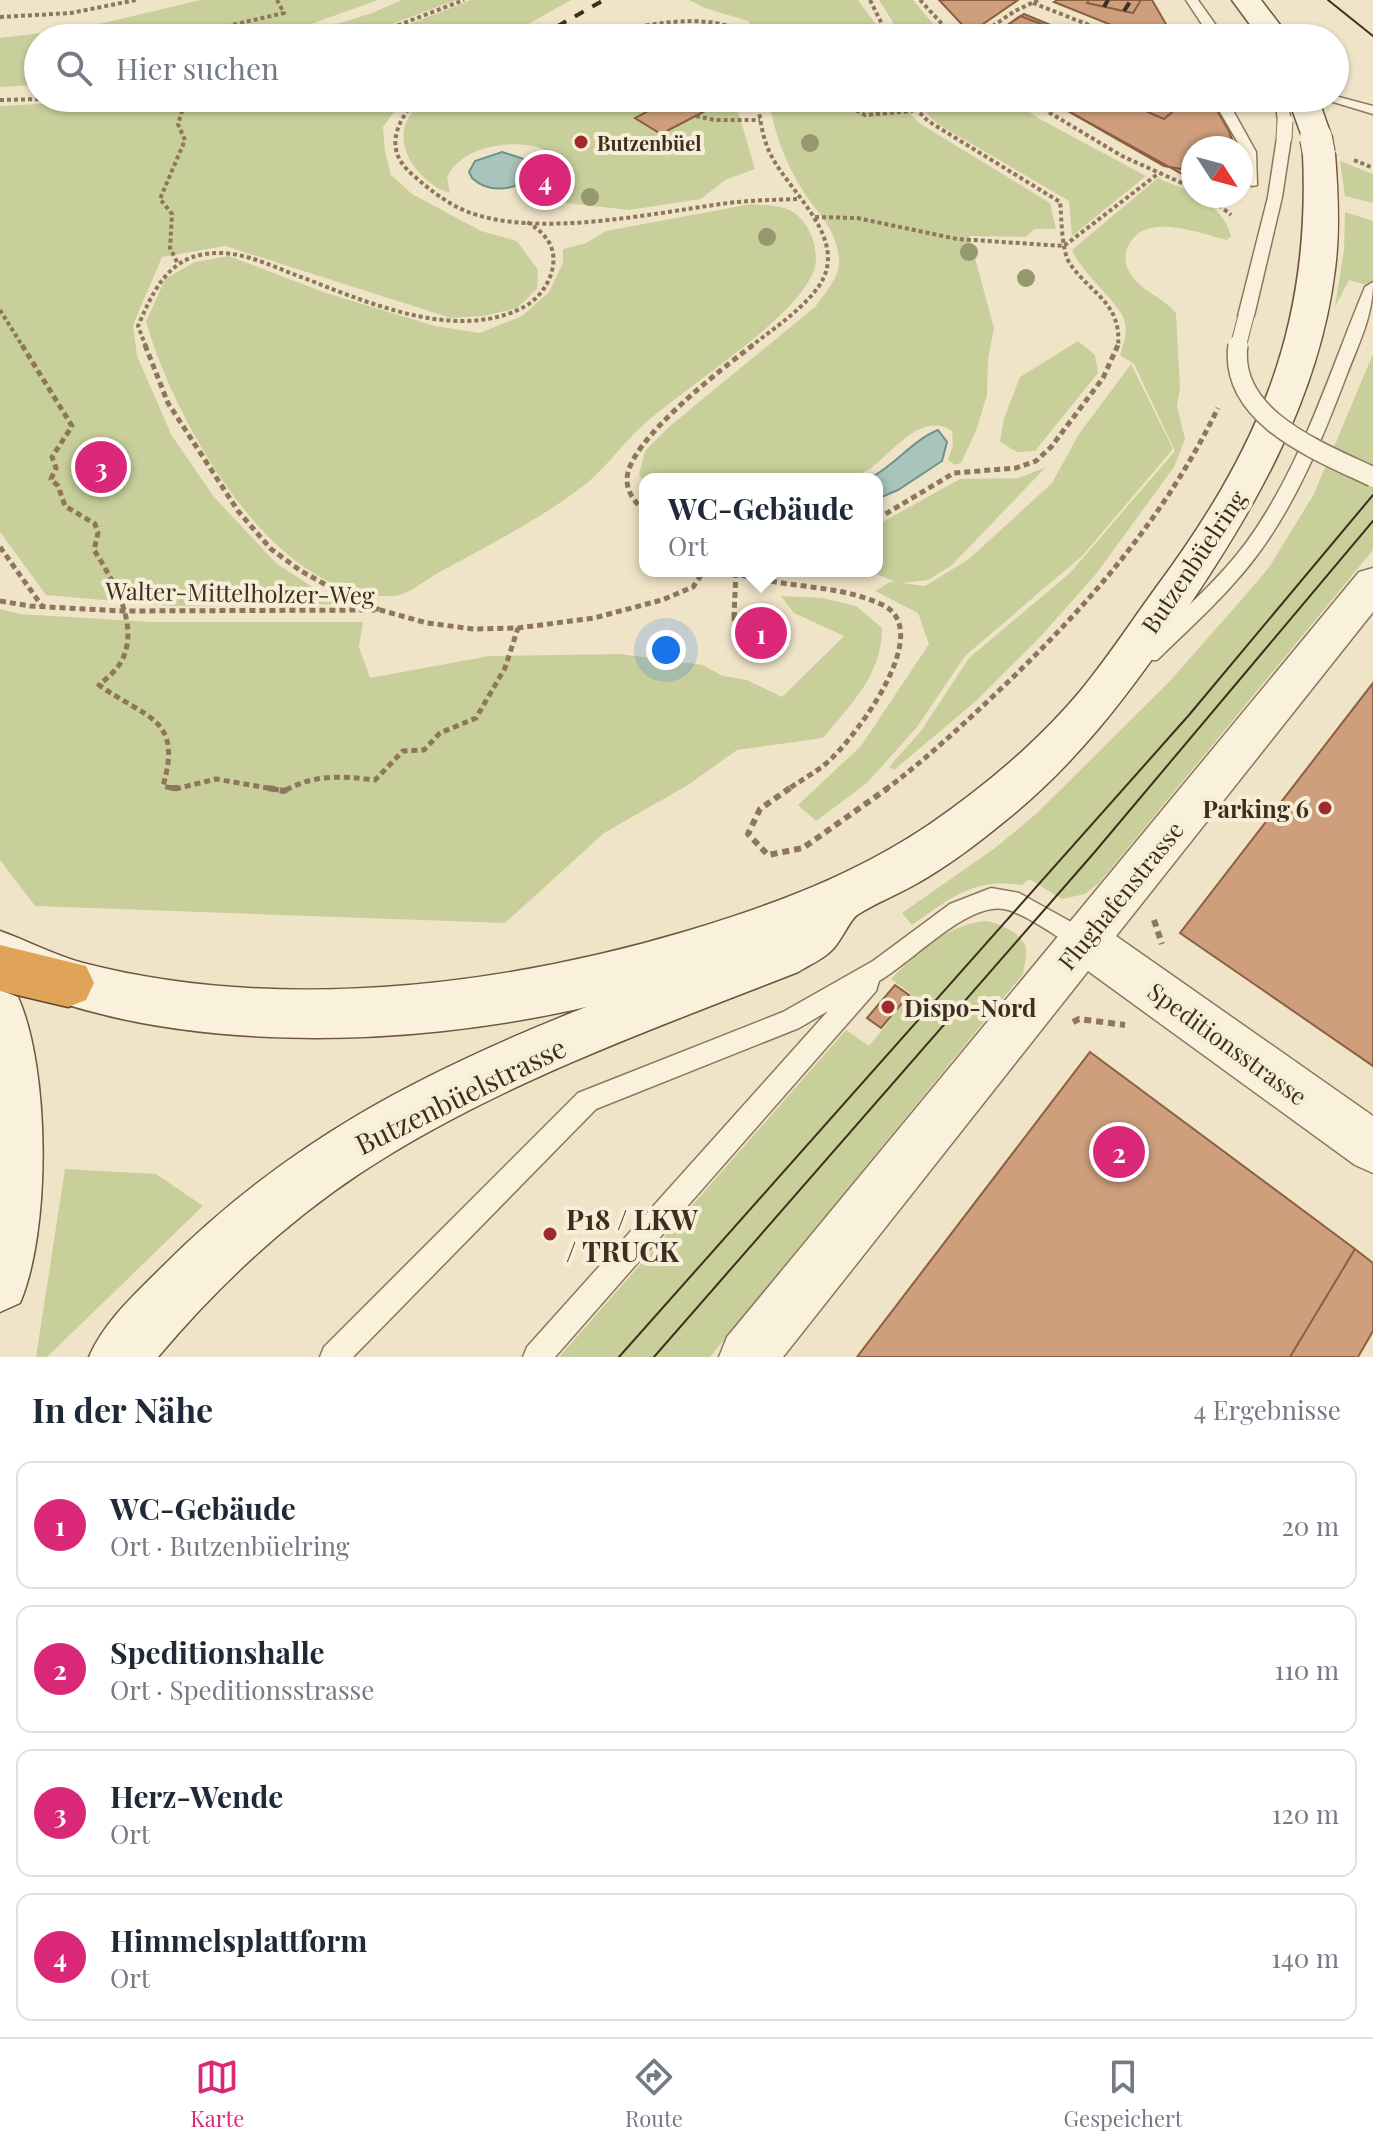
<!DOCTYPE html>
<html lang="de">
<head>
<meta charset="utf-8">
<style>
  :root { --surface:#fff; --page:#f6f6f7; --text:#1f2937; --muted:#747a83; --line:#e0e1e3; --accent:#db2777 }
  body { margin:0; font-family:"Playfair Display",serif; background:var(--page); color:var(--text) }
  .compass { position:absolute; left:1181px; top:136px; width:72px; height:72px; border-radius:50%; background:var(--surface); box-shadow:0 2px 6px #0004; rotate:126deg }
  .you { position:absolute; left:666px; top:650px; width:28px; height:28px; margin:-20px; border:6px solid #fff; border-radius:50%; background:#1a73e8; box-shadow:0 0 0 12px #1a73e833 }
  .badge { display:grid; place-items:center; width:52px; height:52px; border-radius:50%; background:var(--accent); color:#fff; font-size:26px; font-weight:700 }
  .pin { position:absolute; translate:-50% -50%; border:4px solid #fff; box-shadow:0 2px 8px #0006 }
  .popup { position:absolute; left:639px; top:473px; width:244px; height:104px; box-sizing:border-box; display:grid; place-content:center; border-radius:16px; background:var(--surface); filter:drop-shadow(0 2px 6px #0005); font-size:26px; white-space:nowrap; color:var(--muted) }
  .popup b { font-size:30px; color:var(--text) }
  .popup::after { content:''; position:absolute; left:50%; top:100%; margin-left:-16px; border:16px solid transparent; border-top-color:var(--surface) }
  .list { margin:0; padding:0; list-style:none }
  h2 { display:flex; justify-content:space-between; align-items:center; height:104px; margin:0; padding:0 32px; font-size:34px }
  h2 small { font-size:26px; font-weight:400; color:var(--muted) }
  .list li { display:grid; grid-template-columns:52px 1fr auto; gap:24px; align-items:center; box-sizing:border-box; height:128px; margin:0 16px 16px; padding:0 16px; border:2px solid var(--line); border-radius:16px }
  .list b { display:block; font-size:30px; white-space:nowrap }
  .list p { margin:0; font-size:26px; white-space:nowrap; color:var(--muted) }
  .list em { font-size:26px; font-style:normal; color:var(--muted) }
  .icon { flex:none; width:44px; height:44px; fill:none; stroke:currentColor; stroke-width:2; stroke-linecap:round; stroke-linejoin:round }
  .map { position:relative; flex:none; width:1373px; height:1357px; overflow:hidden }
  .search { position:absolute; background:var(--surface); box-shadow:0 2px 6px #0004; left:24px; right:24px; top:24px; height:88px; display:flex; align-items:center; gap:20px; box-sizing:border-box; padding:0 28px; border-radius:44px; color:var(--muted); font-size:30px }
  .sheet { height:680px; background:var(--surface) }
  nav { display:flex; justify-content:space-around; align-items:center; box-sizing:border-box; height:112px; border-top:2px solid var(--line); background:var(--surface); font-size:22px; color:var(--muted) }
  nav a { display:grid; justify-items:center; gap:4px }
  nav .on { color:var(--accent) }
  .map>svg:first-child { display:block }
</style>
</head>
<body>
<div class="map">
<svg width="1373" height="1357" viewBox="0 0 1373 1357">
  <rect width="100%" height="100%" fill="#f0e4c8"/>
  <path fill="#c9cf9b" d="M200,0h178l-106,38h-234v47l-38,2v-49l83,-10z
    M402,0h54l-101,38h-62l79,-25z
    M471,0h100l-68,38h-129z
    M689,0h169l28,38h-127l-11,-17 -43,-13z
    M879,0h34l32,38h-50l-2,-16z
    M197,98h207l-21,29 2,24 6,24 21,19 69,37 36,10 21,29 -1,19 -20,19 -33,8 -33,2 -226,-72 -63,11 -29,68 4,31 35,80 42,61 63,67 62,40 -168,2 -125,-11 -46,-63v-426l119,-6 71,8z
    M426,98h308l21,71 -30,11 -24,19 -72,11 -80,-9 16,-17c11,-52 -100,-52 -118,-6l3,15c-24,-7 -51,-36 -46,-63 2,-13 13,-24 22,-32z
    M768,98h128l23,25 131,80 6,26h-22l-8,8 -57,-1 25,92 -6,31 -1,36 -11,36 -15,32 -6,2 -7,-5 5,-15 -1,-14c-30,-20 -59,21 -81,37 -7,5 -16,8 -24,11h-202v5l-6,-10 6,-23 25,-25 146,-120c9,-13 23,-28 23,-44 0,-30 -21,-48 -36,-71 -18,-28 -29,-60 -35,-93z
    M913,98h97l28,20 108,58 -74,60 -3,-35 -133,-78z
    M1340,161l33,13v29l-28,-7z
    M1158,178c30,13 64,24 73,58l-4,4c-27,-6 -83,-30 -99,7 -5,10 -2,21 4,29 11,16 32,22 44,37l4,75 -3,18 8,33 -11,28 -78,107 -55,62 -65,65 -82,69 -5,-3 32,-36 48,-73 101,-85 105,-122 -41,-87 -14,-9c3,-10 7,-20 5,-32 -2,-17 -44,-50 -53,-73z
    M751,204c11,1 26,1 36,5 21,8 34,40 27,61 -19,53 -140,122 -182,166 -17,17 -30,36 -50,51 -45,34 -97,60 -146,87 -11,7 -29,21 -42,22 -121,7 -220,-177 -248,-274l19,-43 30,-17 34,-6 97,37 109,33 45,7 42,-17 27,-24 14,-29v-14l23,-6 20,-12z
    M1345,212l28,9v66l-24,-7 -14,27 9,-57z
    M1078,341l17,14 3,18 -63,78 -18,1 -17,-10 4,-24 16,-41z
    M1373,354v196l-274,333 -14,11 -23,5 -33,-20 -7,6c-49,-7 -71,13 -110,40l-10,-12 93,-65 41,-34 132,-131 76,-86 26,-31 44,-72z
    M1131,364l42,85 -90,106 -118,101 -48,71 -50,56 -51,38 -18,-16 63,-59 68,-102 -11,-31 -43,-22 15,-9h6l-28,-11h9v-46l83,-46 59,-1 27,-11 -94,98 -24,15 -26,3 23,3 44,-27 83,-76 27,-49z
    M781,596l41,2 34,8 26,22c0,47 -31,76 -59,110l-86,12 -49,35 -84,48 -99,90 -470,-17 -35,-46v-251l20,5 132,8h211l-4,25 11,31 119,-22 131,-2 83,11 20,11 24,4 35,17 62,-61 -50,-23z
    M985,921c13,1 39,13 41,28 1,7 -2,18 -3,25l-313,383h-151l287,-327 23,16 42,-52 -20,-15c26,-26 56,-54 94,-58z
    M65,1169l91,5 47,32 -156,151h-11z"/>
  <path fill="#a9c4bc" stroke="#6f938a" stroke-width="2" d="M680,26l35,4 3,5 -3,3h-94z
    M502,152l25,8 5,11c-12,21 -43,23 -60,7l-3,-6 6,-11z
    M938,430l9,12 -5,19 -44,29 -21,9v-20h-9c26,-12 43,-38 70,-49z"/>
  <path fill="#cf9f7d" stroke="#8d5f41" stroke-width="2" d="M939,0h79l-48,33z
    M1057,0h95l22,38h-75l15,-12 -60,-24z
    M1089,0h52l-8,13 -46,-10z
    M1024,14l12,5 46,19h-93z
    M1020,16l59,22h-90z
    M1167,28l6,10h-47l10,-9z
    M672,98h22l17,10 -50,26 -26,-16z
    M1045,98h88l-6,5 37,16 14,-12 -5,-9h37l18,30 7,20h-42v32z
    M1045,98h165l20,35 3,15h-40v23l-29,-5z
    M744,621l37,6 -4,17 -36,-6z
    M1373,683v383l-193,-133z
    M895,985l14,10 -28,33 -14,-10z
    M1090,1052l265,197 -65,108h-433z
    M1355,1249l18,14v68l-15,26h-68z"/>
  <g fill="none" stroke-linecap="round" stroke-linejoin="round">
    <defs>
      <path id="lane" d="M1186,0h12l27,38h-14z
        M1335,96l38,10v8l-53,-16z
        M1212,98h14l30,54 1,33 -5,1 -7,-4 -4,-34z
        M1275,98h14l1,26h-10l-2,-3z
        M1284,134l7,4 -9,59 -28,119 -8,5 -8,-5 30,-119 9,-59z
        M1373,282c0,34 -14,61 -26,92 -24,63 -49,126 -89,180 -29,39 -66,72 -101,106h-14l-3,-6 3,-6c35,-33 74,-66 103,-105 56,-77 83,-170 119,-256z
        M991,888l28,5 72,40 3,7 -3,7 -8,3 -8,-3c-19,-10 -50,-34 -71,-38 -37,-7 -93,54 -125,72l-3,10 -321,366h-32l4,-10 301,-336 -29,17 -203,81 -243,248h-33l4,-10 254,-254 205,-81 90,-51 77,-57z"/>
      <path id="street" d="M1373,568v44l-257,324 257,180v57l-18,-8 -267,-194 -305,386h-64l8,-20 632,-765z"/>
      <path id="secondary" d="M1232,0h29l29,38h-30z
        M1288,98h30l14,40 -8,8 6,1 5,7c3,38 5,77 0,115 -16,133 -85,248 -159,356 -50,73 -101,140 -171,196 -28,23 -57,45 -89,63 -19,11 -41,19 -59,31 -7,5 -16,26 -24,34 -9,10 -24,16 -35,23 -150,59 -304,113 -439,202 -75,50 -143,114 -201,183h-69c15,-35 45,-62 72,-89 126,-127 261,-196 425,-261 -177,41 -418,50 -586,-28v-48c28,10 54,24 83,32 193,50 416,24 604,-32 86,-26 168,-56 243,-107 55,-38 109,-83 152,-135 26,-32 49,-67 73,-100 103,-139 156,-260 148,-435l8,-8 -6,-1z
        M0,990l18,7c32,72 33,233 2,306l-20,9z"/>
      <path id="highway" d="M0,945l86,21 8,17 -8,17 -18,7 -68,-16z"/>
    </defs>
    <use href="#lane" stroke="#8d765c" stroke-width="3"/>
    <use href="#street" stroke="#8d765c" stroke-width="3"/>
    <use href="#secondary" stroke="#6f573f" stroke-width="3"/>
    <use href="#highway" stroke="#5b4430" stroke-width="3"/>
    <path stroke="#8d765c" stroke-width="4" stroke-dasharray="4 3" stroke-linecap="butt" d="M870,0l19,38
      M920,0l35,38
      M1033,3l74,29
      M0,17l71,-4 65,-13
      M540,36l4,2
      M205,38l1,-7 78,-18 -7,-13
      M365,38l99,-38
      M584,38c45,-9 129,-33 165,0
      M975,38l40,-27 23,-11
      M417,98c-21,25 -34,52 -4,77 17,15 33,28 55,37 69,26 181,2 253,-8 26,-4 53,-4 79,-5
      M831,98l34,17 48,-4
      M905,98l23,23 132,81c2,17 1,48 10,62 22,31 52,39 48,83
      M1025,98l97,58 71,32
      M0,100l84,-2
      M696,116l19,4h45
      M1354,160l19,8
      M1208,196l23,19
      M815,217l42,1 100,21 107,7 95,-73
      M177,262l-7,-14 2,-34 -12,-15 25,-59 -7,-16 8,-26
      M0,310l23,37
      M146,347l-8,-21c14,-32 28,-66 67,-72 31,-5 60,9 88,20 68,25 158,69 229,34 16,-8 28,-24 31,-42 3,-21 -9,-34 -26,-44
      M750,347c24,-19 51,-36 69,-61 31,-46 -27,-91 -47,-129 -10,-18 -12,-39 -15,-59"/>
    <path stroke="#8d765c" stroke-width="5" stroke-dasharray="6 4" stroke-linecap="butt" d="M22,345l50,81 -20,31 4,11 -5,11 7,7 7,20 30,18 3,9 -4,17c19,30 47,76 27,112 -5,9 -14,16 -22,23 47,34 84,32 64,101l12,3 41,-10 63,11
      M145,345l23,58 70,108 33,38 30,22 56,31 23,8
      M645,512c-9,-9 -18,-19 -18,-32 -1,-38 96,-112 126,-135
      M877,519l77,-46 62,-5 20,-7 15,-14 52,-69 15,-33
      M0,547l42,59
      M722,571c18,4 36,8 54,11 36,6 73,7 107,23 52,26 -25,128 -51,153 -13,13 -31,22 -45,32
      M736,572l-2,43 56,10
      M0,601l30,5 92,5 258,-1 47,13 47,6 44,-1 76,-10 68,-18 31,-13 11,-16
      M734,615l1,24
      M286,790c30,-16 56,-14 89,-10l28,-29 21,-1 16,-17 36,-15 29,-50 13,-40
      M885,790c44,-33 83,-70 123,-108 85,-82 158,-167 210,-274"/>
    <path stroke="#8d765c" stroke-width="6" stroke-dasharray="7 5" stroke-linecap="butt" d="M171,788h8
      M268,788l16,3 6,-3
      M790,788l-30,21 -12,25 20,21 35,-7 85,-60
      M1154,920l8,24
      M1073,1022l6,-3 46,6"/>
    <use href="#lane" fill="#faf1dc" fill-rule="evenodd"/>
    <use href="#street" fill="#faf1dc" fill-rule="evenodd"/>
    <use href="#secondary" fill="#faf1dc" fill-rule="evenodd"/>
    <use href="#highway" fill="#e0a458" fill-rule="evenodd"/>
    <path stroke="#3d2e20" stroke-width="2" d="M1328,0l45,36
      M619,1357l570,-642 184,-220
      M654,1357l439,-503 280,-333"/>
    <path stroke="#3d2e20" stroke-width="4" stroke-dasharray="10 10" stroke-linecap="butt" d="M1104,7l4,-7
      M1124,11l7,-11
      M540,36l64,-36"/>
    <defs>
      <path id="lane-bridge-far1" d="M1284,138l1,-17
        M1238,347l8,-31"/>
      <path id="lane-bridge" d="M1238,345c-10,73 83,107 135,132"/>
      <path id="secondary-bridge" d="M1316,138l3,16"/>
    </defs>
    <use href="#lane-bridge-far1" stroke="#8d765c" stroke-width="17" stroke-linecap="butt"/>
    <use href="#lane-bridge" stroke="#8d765c" stroke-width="22" stroke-linecap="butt"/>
    <use href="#secondary-bridge" stroke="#6f573f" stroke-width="34" stroke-linecap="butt"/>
    <use href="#lane-bridge-far1" stroke="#faf1dc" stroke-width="15"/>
    <use href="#lane-bridge" stroke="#faf1dc" stroke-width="19"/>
    <use href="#secondary-bridge" stroke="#faf1dc" stroke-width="32"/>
  </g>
  <g fill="#96986f">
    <circle cx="810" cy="143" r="9"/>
    <circle cx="590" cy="197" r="9"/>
    <circle cx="767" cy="237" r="9"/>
    <circle cx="969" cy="252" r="9"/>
    <circle cx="1026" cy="278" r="9"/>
  </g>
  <g fill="#9e2a2b" stroke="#f7eed8" stroke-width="3">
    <circle cx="581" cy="142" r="8"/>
    <circle cx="1325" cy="808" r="8"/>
    <circle cx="888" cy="1007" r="8"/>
    <circle cx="550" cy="1234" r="8"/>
  </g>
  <g text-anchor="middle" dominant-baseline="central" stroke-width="8" stroke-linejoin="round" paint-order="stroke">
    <g font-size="20" font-weight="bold" fill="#3d2e20" stroke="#f7eed8" text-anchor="start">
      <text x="597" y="142">Butzenbüel</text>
    </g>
    <g font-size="24" fill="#3d2e20" stroke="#f7eed8">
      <text transform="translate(1193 561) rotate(-56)">Butzenbüelring</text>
      <text transform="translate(240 592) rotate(1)">Walter-Mittelholzer-Weg</text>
      <text transform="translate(1120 895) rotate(-51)">Flughafenstrasse</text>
      <text transform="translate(1228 1043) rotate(36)">Speditionsstrasse</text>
    </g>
    <g font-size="24" font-weight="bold" fill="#3d2e20" stroke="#f7eed8" text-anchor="end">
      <text x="1309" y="808">Parking 6</text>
      <text x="904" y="1007" text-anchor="start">Dispo-Nord</text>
    </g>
    <g font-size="28" fill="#3d2e20" stroke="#f7eed8">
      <text transform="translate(460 1095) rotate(-26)">Butzenbüelstrasse</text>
    </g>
    <g font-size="28" font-weight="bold" fill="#3d2e20" stroke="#f7eed8" text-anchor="start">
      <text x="566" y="1218">P18 / LKW<tspan x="566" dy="32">/ TRUCK</tspan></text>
    </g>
  </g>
</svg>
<svg class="compass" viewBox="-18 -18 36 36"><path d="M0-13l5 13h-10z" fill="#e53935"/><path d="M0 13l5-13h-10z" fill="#747a83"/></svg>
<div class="you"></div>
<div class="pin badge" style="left:761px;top:633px">1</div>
<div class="popup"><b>WC-Gebäude</b>Ort</div>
<div class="pin badge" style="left:1119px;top:1152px">2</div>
<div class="pin badge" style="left:101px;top:467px">3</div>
<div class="pin badge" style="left:545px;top:180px">4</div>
<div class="search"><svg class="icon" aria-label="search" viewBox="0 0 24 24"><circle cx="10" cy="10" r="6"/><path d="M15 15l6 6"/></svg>Hier suchen</div>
</div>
<section class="sheet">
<h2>In der Nähe<small>4 Ergebnisse</small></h2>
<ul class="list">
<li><span class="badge">1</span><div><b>WC-Gebäude</b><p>Ort · Butzenbüelring</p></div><em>20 m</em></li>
<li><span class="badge">2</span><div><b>Speditionshalle</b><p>Ort · Speditionsstrasse</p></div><em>110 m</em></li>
<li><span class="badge">3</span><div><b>Herz-Wende</b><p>Ort</p></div><em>120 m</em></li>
<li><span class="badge">4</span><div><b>Himmelsplattform</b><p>Ort</p></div><em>140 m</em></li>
</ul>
</section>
<nav>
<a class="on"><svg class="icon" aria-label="map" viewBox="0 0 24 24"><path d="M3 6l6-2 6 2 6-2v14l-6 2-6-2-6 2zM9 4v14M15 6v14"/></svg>Karte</a>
<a><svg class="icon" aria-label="directions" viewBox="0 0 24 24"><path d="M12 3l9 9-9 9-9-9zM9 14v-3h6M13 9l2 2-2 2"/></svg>Route</a>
<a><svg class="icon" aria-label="saved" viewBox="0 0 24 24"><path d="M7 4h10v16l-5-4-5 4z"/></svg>Gespeichert</a>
</nav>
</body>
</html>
